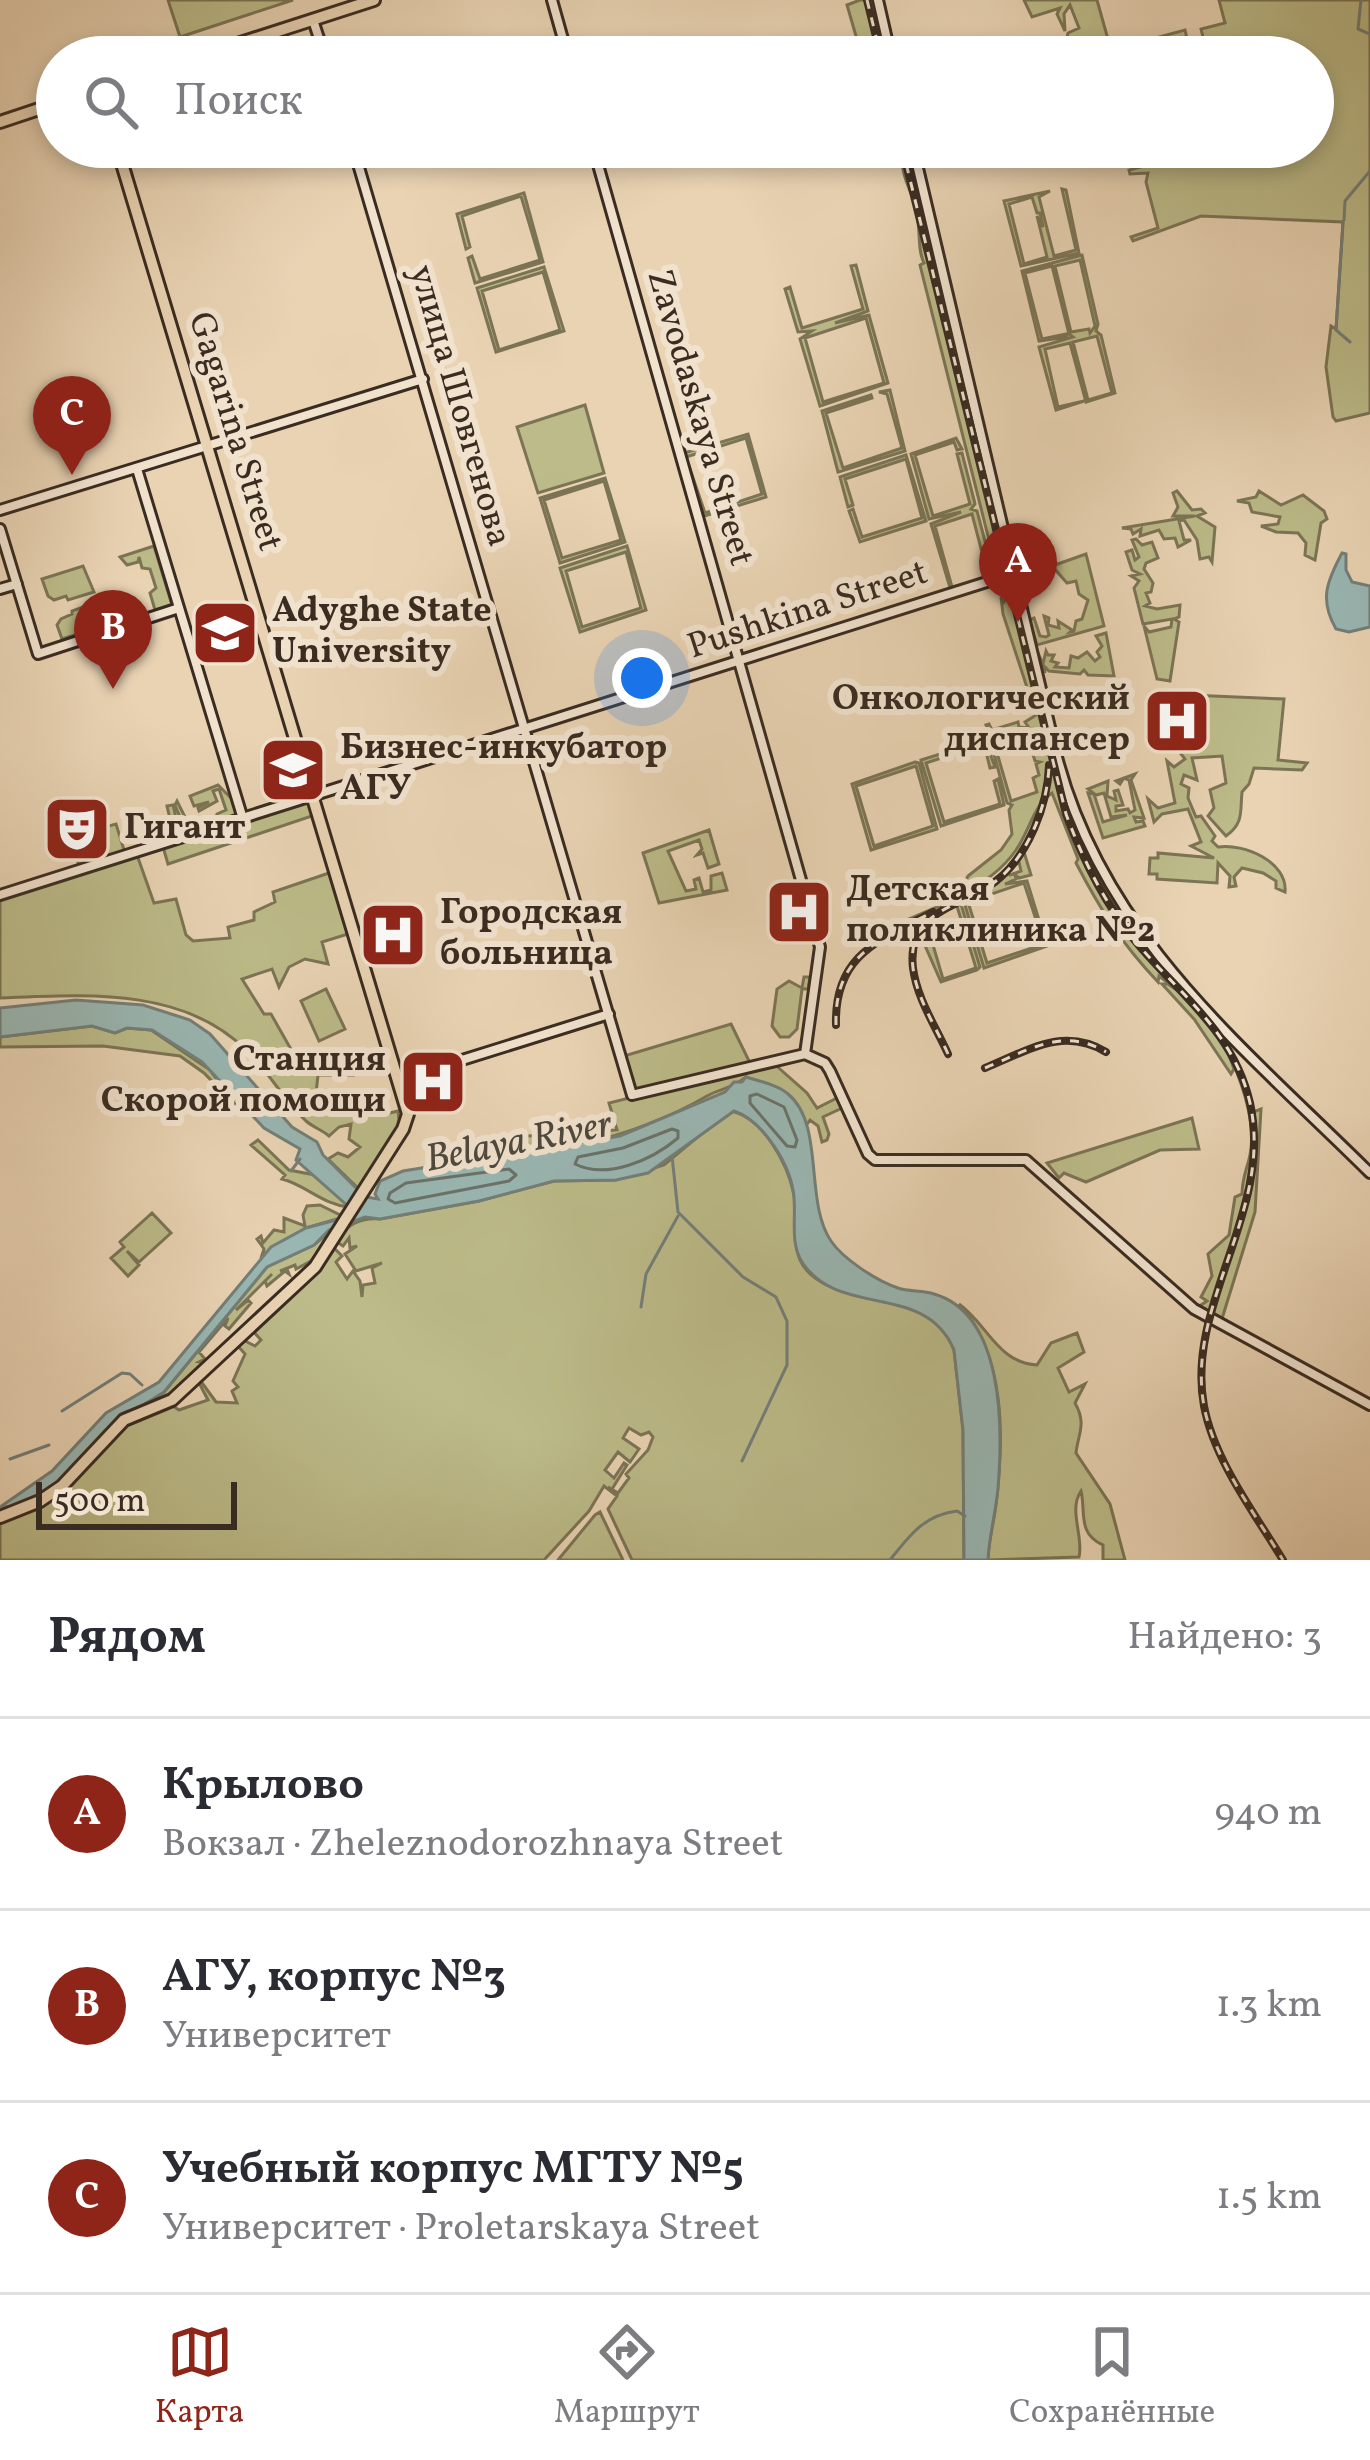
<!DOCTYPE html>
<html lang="ru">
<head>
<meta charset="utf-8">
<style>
  :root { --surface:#fff; --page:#f7f7f7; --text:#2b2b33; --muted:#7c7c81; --line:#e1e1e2; --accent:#8f2418 }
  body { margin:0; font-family:Vollkorn,serif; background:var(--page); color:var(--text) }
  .scale { position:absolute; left:36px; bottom:30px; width:201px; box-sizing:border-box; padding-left:12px; border:6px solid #3a2c21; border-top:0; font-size:33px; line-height:42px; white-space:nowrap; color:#3a2c21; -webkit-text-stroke:9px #f1e2ce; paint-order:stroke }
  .you { position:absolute; left:642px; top:678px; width:42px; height:42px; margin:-30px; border:9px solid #fff; border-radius:50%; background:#1a73e8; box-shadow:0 0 0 18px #1a73e833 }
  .badge { display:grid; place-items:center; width:78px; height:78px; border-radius:50%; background:var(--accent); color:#fff; font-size:39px; font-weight:700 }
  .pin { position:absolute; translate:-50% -99px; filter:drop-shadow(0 3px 6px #0008) }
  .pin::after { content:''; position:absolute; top:63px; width:42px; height:36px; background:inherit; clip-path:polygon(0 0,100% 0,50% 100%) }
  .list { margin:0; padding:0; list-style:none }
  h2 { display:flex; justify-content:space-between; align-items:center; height:156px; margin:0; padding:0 48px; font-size:51px }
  h2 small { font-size:39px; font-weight:400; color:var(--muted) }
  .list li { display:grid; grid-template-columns:78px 1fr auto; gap:36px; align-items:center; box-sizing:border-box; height:192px; padding:0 48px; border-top:3px solid var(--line) }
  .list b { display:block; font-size:45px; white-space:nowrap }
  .list p { margin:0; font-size:39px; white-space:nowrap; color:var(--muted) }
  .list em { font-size:39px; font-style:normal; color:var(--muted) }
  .icon { flex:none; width:66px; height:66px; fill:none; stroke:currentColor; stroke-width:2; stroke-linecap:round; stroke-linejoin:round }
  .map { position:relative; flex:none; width:1370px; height:1560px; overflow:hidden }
  .search { position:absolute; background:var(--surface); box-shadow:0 6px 18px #0003; left:36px; right:36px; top:36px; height:132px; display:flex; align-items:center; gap:30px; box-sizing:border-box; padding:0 42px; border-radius:66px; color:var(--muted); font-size:45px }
  .sheet { height:732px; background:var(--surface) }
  nav { display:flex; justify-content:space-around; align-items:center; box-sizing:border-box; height:168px; border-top:3px solid var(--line); background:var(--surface); font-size:33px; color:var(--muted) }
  nav a { display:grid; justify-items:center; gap:6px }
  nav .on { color:var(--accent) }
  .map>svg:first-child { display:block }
</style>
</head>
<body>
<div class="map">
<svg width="1370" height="1560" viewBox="0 0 1370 1560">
  <rect width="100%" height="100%" fill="#e9d3b3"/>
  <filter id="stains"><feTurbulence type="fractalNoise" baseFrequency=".00167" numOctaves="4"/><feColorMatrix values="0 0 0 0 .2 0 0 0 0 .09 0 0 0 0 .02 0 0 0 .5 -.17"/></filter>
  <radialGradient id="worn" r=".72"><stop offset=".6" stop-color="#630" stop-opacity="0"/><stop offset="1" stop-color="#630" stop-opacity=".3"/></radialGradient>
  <path fill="#bcbb89" stroke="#7b7455" stroke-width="3" fill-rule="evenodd" d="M168,0h125l-113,37z
    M860,0h15l14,57h-27l-15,-52z
    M1024,0h73l16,57h-46l-7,-12 6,-3 2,-9 11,-5 -9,-23 -6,9 1,17 -8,-17 3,-6 -28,9z
    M1219,0h151v413l-34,8 -3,-4 -7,-50 5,-41 5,3 7,-107 -142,-6 -68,25 -2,-4 27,-9 -12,-46 2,-9 -18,1 -1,-4 16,-4 -5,-19h173v-90h-105l-7,-28 24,-6z
    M1185,30l6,26 -43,1 -4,-16z
    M893,147h17l101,424 -13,5 -78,-311 4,-2c-7,-14 -3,-32 -8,-54 -4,-17 -14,-31 -14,-48h-7z
    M1062,189l4,1 13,63 -58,13 -17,-65 46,-10 -11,6 15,59 22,-6zM1032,197l5,16h3l3,14 -6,-11 10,41 -23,7 -15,-60z
    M524,193l19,69 -68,21 -7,-25 4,-2 8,23 60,-19 -19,-64 -59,20 8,31 -4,2 -9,-35z
    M1082,255l16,69 -2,7 5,4 14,58 -29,9 -16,-59 -25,6 13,58 26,-6 -28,9 -17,-63 34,-10 -4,-3 -17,-68 -27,7 17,66 24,-5 1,3 -28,4 -17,-70zM1080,260l15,66 -5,7 -1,-4 -18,3 -16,-66zM1097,336l15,57 -24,7 -15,-58z
    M856,265l12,46 -33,12 34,-8 19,68 -68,23 -20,-67 12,-8 -14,1 -13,-43 5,-2 12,41 61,-19 -12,-43zM866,318l18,65 -61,19 -18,-64z
    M544,267l20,64 -68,21 -19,-64zM543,272l17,58 -61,20 -17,-59z
    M890,390l15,61 -67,21 -16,-61 49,-16 1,3 -46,15 17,55 59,-20 -15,-54 -8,-2z
    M585,405l19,68 -66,20 -21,-66z
    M748,434l18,63 -65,20 -17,-64zM746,438l16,56 -57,19 -19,-56z
    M956,438l6,11 -5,1 -3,-8 -39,13 18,61 37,-12 -13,-50 5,-1 13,51 -4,5 6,2 13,49h-6l-12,-46 -37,12 17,61 24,-5 -25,9 -20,-67 30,-12 -32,7 -18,-65z
    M906,455l20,66 -66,21 -11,-31 4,-2 9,28 60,-19 -16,-59 -61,20 8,26 -5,2 -8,-30z
    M605,478l20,64 -65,21 -20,-65zM604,481l17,59 -59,18 -18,-58z
    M1177,491l15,19 9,-1 4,4 -8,3 18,11 -3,35 -3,-5 -9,2 -3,-19 -13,-20 -5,1 5,19h7l-13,7 -3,-9 -11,1 -5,-9 -19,6 1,-7 -8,5 -2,-5 -9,-1 73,-12h-22l5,-9 -5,-14z
    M1259,491l22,14 22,-10 21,16 3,8 -6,4 -6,37 -10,-5 1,-12 -8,-10 -22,-1 -15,-6 17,-2 2,-7 -28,-5 -3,-9 -12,-2 19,-4z
    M1136,539l6,6 10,-3 6,16 -12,5 -2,6 9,14 -2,9 -5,1 4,10 -5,3 12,3 23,-4 -1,12 -5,2 5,3 -9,59 -13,-2 -13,-53 5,6 22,-5 1,-8 -29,5 -9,-36 5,-7 -8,-5 9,-2 -8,-4 -6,-18 6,-2 3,10 4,-3 -7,-17z
    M154,546l18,59 -17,5 -5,-17 6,-5 -6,-19 -8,-1 -3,-11 -1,5 -11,3 -7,-8z
    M627,546l19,64 -66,22 -20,-64zM626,552l15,56 -59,19 -16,-56z
    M1086,554l18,72 -67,19 -8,-25 5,-2 6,18 6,1 3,-2 -5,-19 5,2 -1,7 11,3 -1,-7 14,9 -2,2 4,-1 2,-10 6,-2 6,-19 -9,-6 -3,-13 -9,2 -15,-17z
    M83,566l11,26 -26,8 -2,-4 -12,4 -6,-4 -6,-17z
    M1013,577l48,215 18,49 45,79 100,115 -2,2 19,39 10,37 10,-4 -6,103 -34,110 -23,-15 9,-6 -6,-4 11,-21 -4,-22 21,-19 6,-38 7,-3c0,-16 5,-25 8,-39 7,-34 -10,-78 -24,-108l8,22 -3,5 -37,-55 -32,-35h6l13,9 -22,-17 -1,6c-37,-39 -58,-73 -82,-119l2,-4 -26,-66c-19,13 -22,37 -36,57 -13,19 -32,32 -52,44l-3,10 19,63 -3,3 -36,12 -18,-41 5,-13 15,51 33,-11 -20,-65 -27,17 -10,19 -22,-15 59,-25 12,-23 33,-26 11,-16 -3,-24 3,-5 -5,-2 -17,-64 14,-7 -14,2 -4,-9 3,-1 3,6 26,-8 1,5 10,1 -4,-6 11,-7 -33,-101 -2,-17 3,5 3,-5 -10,-12 1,-4zM1030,730l3,13 6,2 -8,3 4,13 5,1 -4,2 3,11 -6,3 4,14 -26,9 -18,-62z
    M97,602l6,21 -3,4 -38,12 -5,-14 4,-6 11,-5v-3z
    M1106,633l8,43 -26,-1 -4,-5 -4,4 -31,-3 -5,-5 1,7 -8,-22 6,13 3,-13 2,4h6l-3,6 7,2 -3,4 14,1 2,-12 7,2 9,-6 8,9 5,-4 -3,-5 5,-6 -6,-10z
    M1189,695l95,4 -6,61 29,3 -5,7 -48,-2 -5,16 -7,8c-2,20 2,31 -16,44l-18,-20 6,-8 -4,-18 16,-7 -4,-27 -30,2 5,22 -13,-5 -3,9 8,4 -1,10 8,19 5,-1 14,20 -3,5 6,6c26,-4 70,15 67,45l-9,-4v-7l-13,-8 -21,-5 -8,9 2,9 -7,1 1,-11 -12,-13 -1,20 -60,-4v-5h-8l1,-16h8v-5l56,5 -23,-12 10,-4 -13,-33 -26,5 -8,8 -6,-23 10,9 17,-5 -8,-42 7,6 11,-8 -4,-5 4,-11 12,-3 3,-29 -11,-2z
    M985,740l10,27 -5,1 -6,-24 -58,19 18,59 56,-18 -6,-23 4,-2 6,26 -63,21 -20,-66z
    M915,762l4,1 18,66 -66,21 -19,-66zM916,766l17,60 -59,20 -18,-60z
    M1135,774l-4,6 13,38 -10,-1 2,5 7,-1 2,5 -42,12 -15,-45 6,1 9,28 24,-7 -16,2 -7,-24 -8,2 -8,-6 20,-8 -1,15 9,4 -2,-9 4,-1 5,15 -7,1v5l12,-2 2,4 5,-3 -6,-30 -5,-2 -4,6 -4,-3z
    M218,785l16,16 3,17 -63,18 -7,-30 6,-1 5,22 5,-2 -8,-20 2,-4 11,22 27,-3 2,-6 9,-4 -7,-21 -6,2 4,10 -18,10 -1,-3 11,-6 -15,4 -4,-10z
    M86,799l12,30 18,-5 9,29 -45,15 -10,-30 18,-6 -8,-30 10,29 6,-1z
    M307,802l8,13 -147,49 -5,-17z
    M709,830l10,34 -11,4 -5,-15 -6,2 5,-6 -3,-9 -31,11 18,40 10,-2 -2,-9 5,-2 4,14 8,-2v-14l11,-3 5,17 -68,13 -16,-50z
    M1024,852l7,23 -12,3 -4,-3 1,4 -11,5 22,-3 20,65 -63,22 -20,-66 22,-11 21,-19 3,3 11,-4 -2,-9 -8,6zM1024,883l20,61 -57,19 -19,-61z
    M137,855l17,48 22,-4 10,36 7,6 37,-3 -2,-11 26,-7v-8l21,-10 -2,-10 56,-19 19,61 -26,8 6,22 -23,-5 -16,8 -10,20 -7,-18 -30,10 22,35h7l34,60 17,-3 33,4h-37l-2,18c20,23 53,26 82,18l2,18 -40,61 -32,-31 10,-6 10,4 12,-10 -11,-8 2,-15 -12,3 -10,9c-7,-6 -16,-9 -23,-15 -22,-21 -38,-50 -60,-71 -64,-64 -163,-55 -246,-52v-100z
    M804,977h6l-2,12h-6l-5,40 -8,8h-9l-8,-11 5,-37 12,-8 13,7z
    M326,989l19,40 -26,12 -18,-40z
    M731,1024l19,39 -114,29 -3,-3 -9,-33z
    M92,1026l23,7 12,-5 24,2 59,40 27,37 -33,-34 -24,-17 -77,-10 -103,1v-10z
    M772,1062l35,31 10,15 20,-10 5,10 -19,9 6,17 -2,6 -5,2 -4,-16 -8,-6 -5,7 -17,-33 -42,-17c-14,12 -25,11 -39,19 -80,47 -172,60 -263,69l-1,-7 85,-22 89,-6 -8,-27z
    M729,1111c33,4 59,53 65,84 4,19 -2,47 6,65 19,43 105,36 134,59 10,8 15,19 20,31l9,80 1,130h-332l-24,-51 9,-13 -13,-10 -15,25 -45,49h-544v-41l124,-96 46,-19 9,6 29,-10 -10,-19 2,-1 16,22 21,1 -5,-12 6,-4 -5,-6 12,-27 -8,-9 6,-5 12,6 6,-6 -9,-10 81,-83 9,9 -6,6 11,17 6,-8 7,10 2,16 1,-12 12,-2 -3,-15 10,-5 -26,8 -11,-17 12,-8 -7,2 -1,-10 -6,8 -6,-4c7,-16 23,-25 43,-23l99,-18 75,-20 62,-1 48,-15zM629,1428l12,7 8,-3 4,5 -5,13 -22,24 3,4 -11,15 -10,-6 4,2 15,-24 -3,-2 -10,15 -9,-8 13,-18 12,10 9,-13 -16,-11z
    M1192,1118l7,31 -39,1 -74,32 -22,-9 -5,5 -12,-15z
    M258,1140l31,30 26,5 34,32c-28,-3 -43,-22 -67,-28l3,-4 -34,-30z
    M320,1205l24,12 -38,11 -44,27 2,-6 -7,-10 4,-3 2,7 11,-13 10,2v-14l21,8 -2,-11 4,-9z
    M152,1213l19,20 -32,29 -12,-11 12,14 -11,11 -17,-18 13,-11 -4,-5z
    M335,1227l-7,19 -14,17 -1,-3 -17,9 -1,-4 -15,6 7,-2 2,5 -4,-3 -18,15 -2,-5 7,-7 -36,36 12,-10 3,3 -22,26 -4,-3 3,-8 -29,34 6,7 -6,3 9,2 -39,36 -25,8 -27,16 -49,53c-21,20 -43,27 -68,38v-7l30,-5 29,-18 56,-63 49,-30 103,-125 47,-22z
    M959,1304c29,21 39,59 78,61l14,-22 26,-10 7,19 -26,16 11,24 16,-8 -10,19c12,21 3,31 1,50l34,51 15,56h-22v-15c-26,-11 -17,-34 -22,-54 -13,19 3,46 -2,66l-91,3c0,-19 6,-37 8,-56 8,-65 10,-149 -37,-200z
    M600,1512l23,48h-65l37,-45z"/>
  <path fill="#99b7b3" stroke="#737f79" stroke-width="3" d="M1342,553l4,1v16l6,12 18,4v41l-21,5 -13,-3c-17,-29 -9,-48 6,-76z
    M76,1000l67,5 47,15 20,14 82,93 25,15 6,13 36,36 -10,16 -53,-47 4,-11 -36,-21 -62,-66 -50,-32 -25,-2 -12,5 -23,-7 -92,11v-29z
    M746,1077c13,4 32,8 42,17 37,30 16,108 43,147 12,18 46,40 67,47 11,4 24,2 36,6 70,20 69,134 64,194 -2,24 -9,48 -10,72h-24l-1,-130 -9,-80c-29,-69 -115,-31 -152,-88 -12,-19 -6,-43 -8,-64 -2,-31 -30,-77 -60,-87l-86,62 -32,7 -62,1 -75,20 -99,18 -15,-2 -36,13 -15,15 -47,22 -103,125 -40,25 -65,68 -39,21 -20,1 52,-36 54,-58 53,-31 112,-135 35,-19 49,-13 11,-18 12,2 -3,-5 5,-13 23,-10 217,-35 105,-44 9,-10h8z"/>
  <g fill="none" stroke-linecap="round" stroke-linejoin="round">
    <path stroke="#6a726a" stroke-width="3" d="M757,1094l27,13 13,33 -2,7 -8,-1 -37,-43v-7z
      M672,1129l6,2v7c-26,22 -71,42 -103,26l3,-7 45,-9z
      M509,1169l7,6 -7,6 -114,22 -7,-4 2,-6 16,-10z"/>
    <path stroke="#737f79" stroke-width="3" d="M1361,0l-3,29 12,5
      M1344,220l1,-19 25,-30
      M1343,223l-7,107 14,12
      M672,1156l6,56 65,65 33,20 11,24v44l-45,96
      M291,1171l9,-12
      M641,1307l5,-33 32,-58
      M62,1411l60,-38 8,1 12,11
      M10,1459l39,-14
      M890,1560c20,-25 34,-45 67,-49l8,5"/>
    <defs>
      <path id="secondary" d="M552,0l16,57
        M878,0l13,57
        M313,20l12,37
        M353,147l279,948 173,-41
        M593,147l227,800 -15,107
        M913,147l144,610c47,180 186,290 313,416
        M137,469l106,350
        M0,510l423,-131
        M0,529l38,125 141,-46
        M0,589l17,-5
        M0,895l1015,-322
        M805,1054l20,9 5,8 38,83 7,6h151l168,149 176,96
        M398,1080l211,-66"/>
      <path id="primary" d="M197,57l177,-57
        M0,122l57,-19
        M0,1517l40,-16 22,-15 62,-66 48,-20 143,-133 88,-138 5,-15 -291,-967"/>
    </defs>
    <use href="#secondary" stroke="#3a2c21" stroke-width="14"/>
    <use href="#primary" stroke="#3a2c21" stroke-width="16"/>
    <use href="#secondary" stroke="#f1e2ce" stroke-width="8"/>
    <use href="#primary" stroke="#e9d3b3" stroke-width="10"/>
    <defs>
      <path id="rail" d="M867,0l14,57
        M902,147l164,667c17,46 39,90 70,128 44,53 98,90 114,161 24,108 -65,201 -46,303 10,54 51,108 79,154
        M836,1025c-2,-70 43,-85 97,-113
        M948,1054c-12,-27 -31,-55 -35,-86 -7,-59 49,-60 83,-87 32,-25 52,-76 53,-116
        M985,1068c42,-17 78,-42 121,-16"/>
    </defs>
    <use href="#rail" stroke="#3a2c21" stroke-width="8"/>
    <use href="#rail" stroke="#f1e2ce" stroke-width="3" stroke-dasharray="9" stroke-linecap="butt"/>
  </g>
  <defs>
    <symbol id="university-square" viewBox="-11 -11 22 22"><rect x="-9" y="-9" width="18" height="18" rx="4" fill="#8f2418" stroke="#f1e2ce"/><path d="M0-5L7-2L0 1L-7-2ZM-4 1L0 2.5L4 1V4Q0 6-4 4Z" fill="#fff"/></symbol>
    <symbol id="hospital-square" viewBox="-11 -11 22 22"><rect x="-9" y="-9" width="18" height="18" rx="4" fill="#8f2418" stroke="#f1e2ce"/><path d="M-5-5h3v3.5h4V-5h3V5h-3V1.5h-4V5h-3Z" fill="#fff"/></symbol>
    <symbol id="theatre-square" viewBox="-11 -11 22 22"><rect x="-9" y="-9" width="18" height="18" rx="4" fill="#8f2418" stroke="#f1e2ce"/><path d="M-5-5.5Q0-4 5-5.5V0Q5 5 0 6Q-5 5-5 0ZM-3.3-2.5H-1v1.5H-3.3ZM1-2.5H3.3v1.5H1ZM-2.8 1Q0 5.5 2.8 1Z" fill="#fff"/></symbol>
  </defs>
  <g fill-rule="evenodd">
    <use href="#university-square" x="187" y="595" width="76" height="76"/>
    <use href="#hospital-square" x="1139" y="683" width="76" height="76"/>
    <use href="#university-square" x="255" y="732" width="76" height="76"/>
    <use href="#theatre-square" x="39" y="791" width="76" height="76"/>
    <use href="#hospital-square" x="761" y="874" width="76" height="76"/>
    <use href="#hospital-square" x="355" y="897" width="76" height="76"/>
    <use href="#hospital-square" x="395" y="1044" width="76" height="76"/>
  </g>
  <g text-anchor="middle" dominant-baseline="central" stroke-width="12" stroke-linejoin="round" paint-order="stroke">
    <g font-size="36" fill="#3a2c21" stroke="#f1e2ce">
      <text transform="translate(459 406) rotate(74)">улица Шовгенова</text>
      <text transform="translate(699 418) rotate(74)">Zavodaskaya Street</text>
      <text transform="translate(234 432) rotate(73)">Gagarina Street</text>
      <text transform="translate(808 611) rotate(-18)">Pushkina Street</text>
    </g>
    <g font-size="36" font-weight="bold" fill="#3a2c21" stroke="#f1e2ce" text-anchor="start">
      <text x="272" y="612">Adyghe State<tspan x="272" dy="41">University</tspan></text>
      <text x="1130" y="700" text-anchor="end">Онкологический<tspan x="1130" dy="41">диспансер</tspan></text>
      <text x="340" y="749">Бизнес-инкубатор<tspan x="340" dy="41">АГУ</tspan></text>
      <text x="124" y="829">Гигант</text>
      <text x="846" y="891">Детская<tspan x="846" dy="41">поликлиника №2</tspan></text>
      <text x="440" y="914">Городская<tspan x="440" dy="41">больница</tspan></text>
      <text x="386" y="1061" text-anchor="end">Станция<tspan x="386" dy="41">Скорой помощи</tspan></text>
    </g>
    <g font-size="39" font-style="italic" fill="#4d483e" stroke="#f1e2ce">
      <text transform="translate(519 1143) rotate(-11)">Belaya River</text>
    </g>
  </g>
  <rect width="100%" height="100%" filter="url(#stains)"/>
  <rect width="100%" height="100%" fill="url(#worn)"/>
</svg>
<div class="scale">500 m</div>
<div class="you"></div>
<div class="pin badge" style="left:1018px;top:622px">A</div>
<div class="pin badge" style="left:113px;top:689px">B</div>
<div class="pin badge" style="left:72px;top:475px">C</div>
<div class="search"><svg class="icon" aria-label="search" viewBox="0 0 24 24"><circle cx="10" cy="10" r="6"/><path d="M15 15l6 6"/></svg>Поиск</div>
</div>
<section class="sheet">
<h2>Рядом<small>Найдено: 3</small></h2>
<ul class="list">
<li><span class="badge">A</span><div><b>Крылово</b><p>Вокзал · Zheleznodorozhnaya Street</p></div><em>940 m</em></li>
<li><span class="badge">B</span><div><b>АГУ, корпус №3</b><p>Университет</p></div><em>1.3 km</em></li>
<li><span class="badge">C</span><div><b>Учебный корпус МГТУ №5</b><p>Университет · Proletarskaya Street</p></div><em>1.5 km</em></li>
</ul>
</section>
<nav>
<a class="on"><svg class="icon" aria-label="map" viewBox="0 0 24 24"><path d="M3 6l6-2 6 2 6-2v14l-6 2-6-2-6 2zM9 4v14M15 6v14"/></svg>Карта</a>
<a><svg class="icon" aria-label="directions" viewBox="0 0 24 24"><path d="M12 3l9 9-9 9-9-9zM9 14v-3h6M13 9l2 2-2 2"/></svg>Маршрут</a>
<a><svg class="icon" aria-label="saved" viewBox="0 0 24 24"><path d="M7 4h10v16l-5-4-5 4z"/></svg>Сохранённые</a>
</nav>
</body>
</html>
